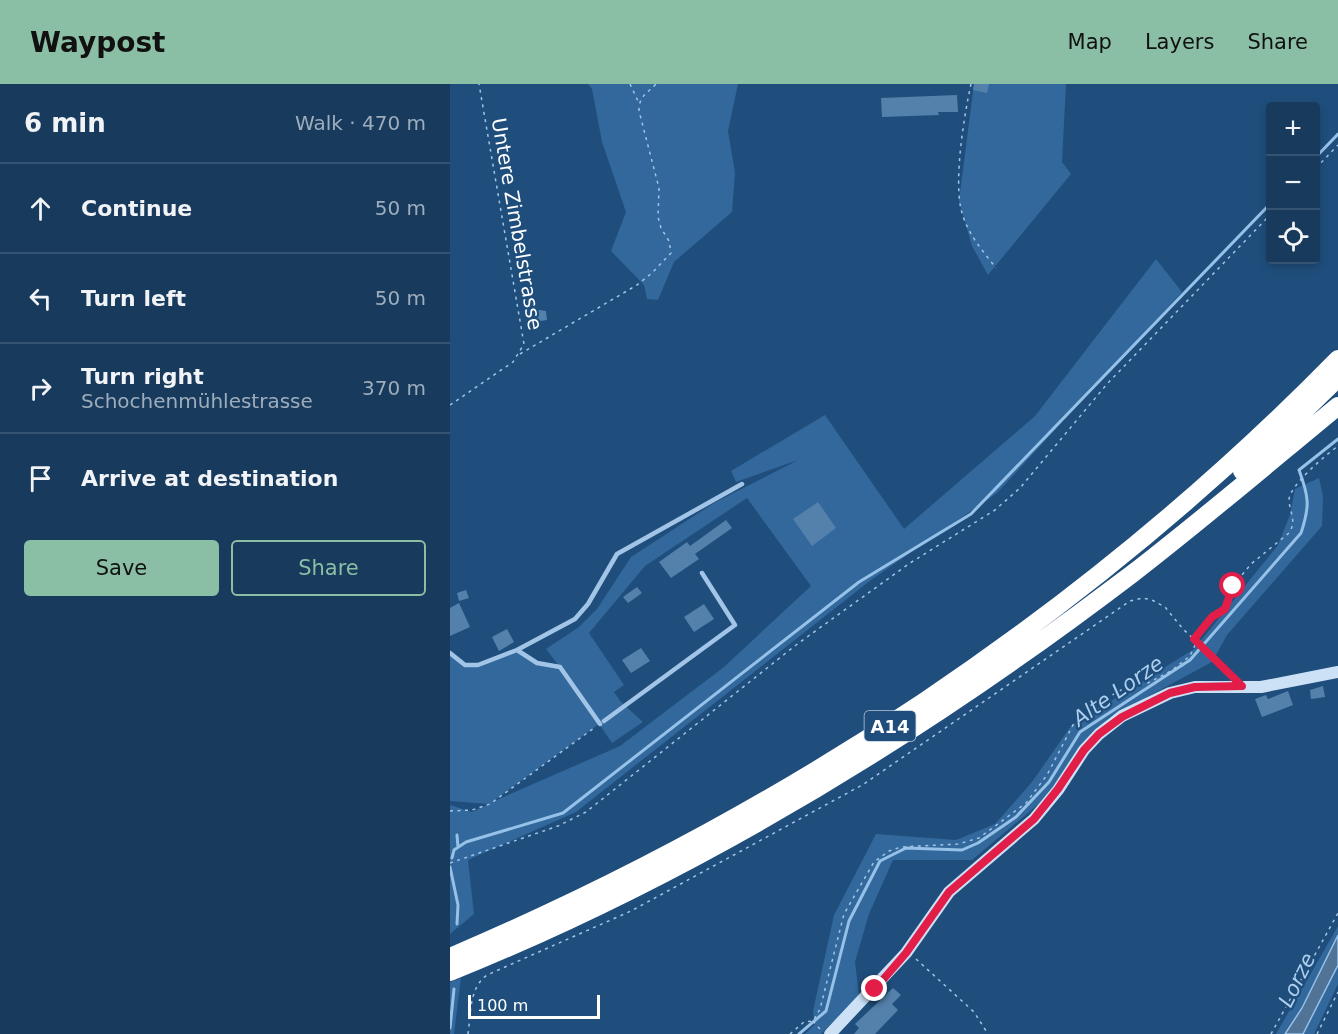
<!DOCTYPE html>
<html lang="en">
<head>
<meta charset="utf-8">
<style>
  :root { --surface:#173a5d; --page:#204163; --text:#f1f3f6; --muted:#9eadbc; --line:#365472; --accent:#8abfa5 }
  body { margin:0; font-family:"DejaVu Sans",sans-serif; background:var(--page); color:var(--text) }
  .controls { position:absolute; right:18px; top:18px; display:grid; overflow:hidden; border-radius:6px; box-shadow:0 3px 9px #0003 }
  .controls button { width:54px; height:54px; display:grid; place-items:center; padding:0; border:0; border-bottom:2px solid var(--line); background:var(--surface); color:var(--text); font:30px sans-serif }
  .scale { position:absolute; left:18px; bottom:15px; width:132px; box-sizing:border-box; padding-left:6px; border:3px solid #fff; border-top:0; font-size:16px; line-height:21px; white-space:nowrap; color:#fff; -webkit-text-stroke:4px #1f4e7c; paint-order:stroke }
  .stop { position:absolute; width:18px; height:18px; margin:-14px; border:4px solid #e11d48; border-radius:50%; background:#fff }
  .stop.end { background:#e11d48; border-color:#fff; box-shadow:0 2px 6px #0008 }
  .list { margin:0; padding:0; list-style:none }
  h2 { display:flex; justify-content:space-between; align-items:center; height:78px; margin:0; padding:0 24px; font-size:26px }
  h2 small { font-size:20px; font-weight:400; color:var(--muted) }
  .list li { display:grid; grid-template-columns:39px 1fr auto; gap:18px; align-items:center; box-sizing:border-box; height:90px; padding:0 24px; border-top:2px solid var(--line) }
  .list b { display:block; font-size:22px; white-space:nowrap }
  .list p { margin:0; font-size:20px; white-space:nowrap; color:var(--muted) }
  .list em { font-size:20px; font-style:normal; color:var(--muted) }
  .actions { display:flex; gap:12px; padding:18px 24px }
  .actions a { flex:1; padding:14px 0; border:2px solid var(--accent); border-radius:6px; text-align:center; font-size:21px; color:var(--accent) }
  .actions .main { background:var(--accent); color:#111 }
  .icon { flex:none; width:33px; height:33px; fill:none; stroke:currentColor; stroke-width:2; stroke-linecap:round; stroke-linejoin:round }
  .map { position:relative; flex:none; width:888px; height:950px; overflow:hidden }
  header { display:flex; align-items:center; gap:36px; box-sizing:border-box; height:84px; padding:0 30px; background:var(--accent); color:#111 }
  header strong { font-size:28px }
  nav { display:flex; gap:33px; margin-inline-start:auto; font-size:21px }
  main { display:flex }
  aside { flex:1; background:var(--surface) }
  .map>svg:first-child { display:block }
</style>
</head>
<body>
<header>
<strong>Waypost</strong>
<nav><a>Map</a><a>Layers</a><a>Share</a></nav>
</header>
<main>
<aside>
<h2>6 min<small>Walk · 470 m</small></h2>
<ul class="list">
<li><svg class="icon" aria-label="ahead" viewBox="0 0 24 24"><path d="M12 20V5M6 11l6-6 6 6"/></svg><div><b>Continue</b></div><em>50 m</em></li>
<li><svg class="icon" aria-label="left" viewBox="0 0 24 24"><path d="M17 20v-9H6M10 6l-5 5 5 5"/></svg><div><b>Turn left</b></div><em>50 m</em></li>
<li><svg class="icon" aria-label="right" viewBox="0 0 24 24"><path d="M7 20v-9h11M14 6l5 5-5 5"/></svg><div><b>Turn right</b><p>Schochenmühlestrasse</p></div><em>370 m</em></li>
<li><svg class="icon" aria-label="arrive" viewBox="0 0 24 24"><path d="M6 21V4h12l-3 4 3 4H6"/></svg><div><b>Arrive at destination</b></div></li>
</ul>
<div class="actions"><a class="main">Save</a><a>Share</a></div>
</aside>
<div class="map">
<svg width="888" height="950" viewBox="0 0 888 950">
  <rect width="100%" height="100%" fill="#1f4e7c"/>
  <path fill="#32689b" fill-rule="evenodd" d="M138,0h150l-10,47 7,42 -3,39 -58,50 -16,38 -11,-1 -3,-14 -33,-34 15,-39 -24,-70 -10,-53z
    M524,0h92l-4,78 9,12 -83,101 -16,-29 -13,-45z
    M706,175l26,33 -185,201 -126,87 -295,232 -108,48 6,54 -24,20v-129l22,7 17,-8 -39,-3v-148l15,12h13l39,-15 20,13 22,3 -13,-17 33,-22 18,-18 34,-52 83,-54 84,-43 -62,22 -5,-11 94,-56 79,114 131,-113zM297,414l64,88 -87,81 -104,79 -128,56 107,-78 13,19 31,-21 -22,-20 -7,-10 10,-7 -35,-52 56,-67z
    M869,394l4,18 -1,30 -95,109 -15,27 -104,56 -54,73 -82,69h-79l-24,54 -14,48 4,33 -38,39h-16l10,-10 -2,-13 21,-96 42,-81 80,6 39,-16 37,-42 39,-56 123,-77 84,-104 12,-30 5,-26z
    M888,842v58l-24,50h-38z
    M11,894l-7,56h-4v-52z"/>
  <path fill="#517396" stroke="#96c1e8" stroke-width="1.5" d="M888,851v30l-35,69h-18l17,-26z"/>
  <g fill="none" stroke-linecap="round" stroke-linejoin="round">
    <path stroke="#96c1e8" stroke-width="3" d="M866,73l22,-23
      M7,751l1,12
      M2,774l2,-8 12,-8 97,-29 296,-231 112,-68 299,-310
      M0,783l8,38 -1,19
      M0,944l4,-39
      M349,950l27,-23 23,-90 31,-60 26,-13 56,2 16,-7 38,-26 33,-35 31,-50 110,-72 111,-127c9,-27 8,-36 -2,-63l39,-31"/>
  </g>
  <path fill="#5481ac" d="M524,0h15l-2,9 -14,-3z
    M507,11l1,17h-20l1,3 -57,2 -1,-19z
    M90,226l6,1 1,9 -14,2 -1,-11z
    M368,418l18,26 -24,18 -19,-27z
    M276,436l6,8 -37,26 4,5 -28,19 -12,-16 28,-20 3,4z
    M187,503l5,6 -14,10 -5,-6z
    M16,506l3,8 -10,3 -2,-8z
    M9,519l11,24 -20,9v-28z
    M254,520l10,15 -20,13 -10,-15z
    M57,545l7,13 -15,9 -7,-14z
    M191,564l9,13 -19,12 -9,-13z
    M873,602l2,11 -14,2 -1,-9z
    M838,607l5,14 -31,12 -7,-18 11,-4 2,4z
    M443,904l8,7 -9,9 6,6 -23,24h-21l5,-6 -4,-4z"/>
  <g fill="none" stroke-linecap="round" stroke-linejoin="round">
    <path stroke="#a2c5e7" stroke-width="1.5" stroke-dasharray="3 4.5" stroke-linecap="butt" d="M180,0l8,17
      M521,0c-7,32 -17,94 -10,125 5,23 21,41 35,59
      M866,84l22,-23
      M70,270l117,-69 15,-12 19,-20 -2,-12 -8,-13 -3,-11 1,-29 -20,-77c0,-16 8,-17 17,-27
      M0,321l63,-43 11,-18 -45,-260
      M744,555l18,-22 13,-8 8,-23 18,-22 38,-31c8,-12 1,-20 0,-32 -1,-15 37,-46 49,-55
      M0,727l22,-1 18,-6 104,-76
      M0,779l108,-37 28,-14 210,-167 114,-82 85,-53 25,-22 87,-104 163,-169
      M466,875l58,53 14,22
      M363,937l7,8
      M18,950c3,-21 1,-46 19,-59l144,-64 233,-127 266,-183 13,-3 9,2 13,7 18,22 51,48
      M340,950l14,-12 9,-1 7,-12 24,-95 30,-52 15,-11 12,-4 57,-3 21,-6 47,-35 21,-28 27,-52 27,-16 8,-10 12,-7 11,-5 14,-1 25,-13 19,-15 6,-13
      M821,950l67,-121
      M867,950l21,-42"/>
    <path stroke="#a2c5e7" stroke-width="4.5" d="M67,566l20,13 23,4 40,57
      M0,569l15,12h13l39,-15 58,-31 13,-15 29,-50 125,-70
      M154,637l131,-96 -33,-52"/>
    <path stroke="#cce1f6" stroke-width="12" d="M380,950l76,-81 43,-61 85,-73 24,-29 26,-40 15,-16 23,-18 48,-23 25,-6h66l77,-15"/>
    <path stroke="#fff" stroke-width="18" d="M792,387l96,-93
      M0,873c332,-141 635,-340 888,-598
      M0,888c245,-99 472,-238 682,-398 70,-54 138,-112 206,-168"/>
  </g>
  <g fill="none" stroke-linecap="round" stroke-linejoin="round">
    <path stroke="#e11d48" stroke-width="8" d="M425,905l31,-36 43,-61 85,-73 24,-30 26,-39 15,-16 23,-17 48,-24 25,-6 47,-1 -48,-47 18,-22 13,-8 8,-23"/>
  </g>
  <g text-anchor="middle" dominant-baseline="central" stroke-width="4.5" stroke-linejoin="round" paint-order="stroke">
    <rect fill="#1f4e7c" stroke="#bccad8" stroke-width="1.5" x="414.5" y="627" width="51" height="30" rx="4.5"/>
    <g font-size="18" font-weight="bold" fill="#fff">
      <text x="440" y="642">A14</text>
    </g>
    <g font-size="20" fill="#fff" stroke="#1f4e7c">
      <text transform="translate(67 140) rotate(80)">Untere Zimbelstrasse</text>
    </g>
    <g font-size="21" font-style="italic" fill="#adcfef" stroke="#1f4e7c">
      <text transform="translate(668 607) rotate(-35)">Alte Lorze</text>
      <text transform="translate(847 896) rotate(-64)">Lorze</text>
    </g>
  </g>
</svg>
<div class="controls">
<button>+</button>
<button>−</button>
<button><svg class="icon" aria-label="locate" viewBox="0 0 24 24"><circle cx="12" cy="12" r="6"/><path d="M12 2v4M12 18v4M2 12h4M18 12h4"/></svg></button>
</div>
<div class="scale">100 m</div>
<div class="stop" style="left:783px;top:502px"></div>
<div class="stop end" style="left:425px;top:905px"></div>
</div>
</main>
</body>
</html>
